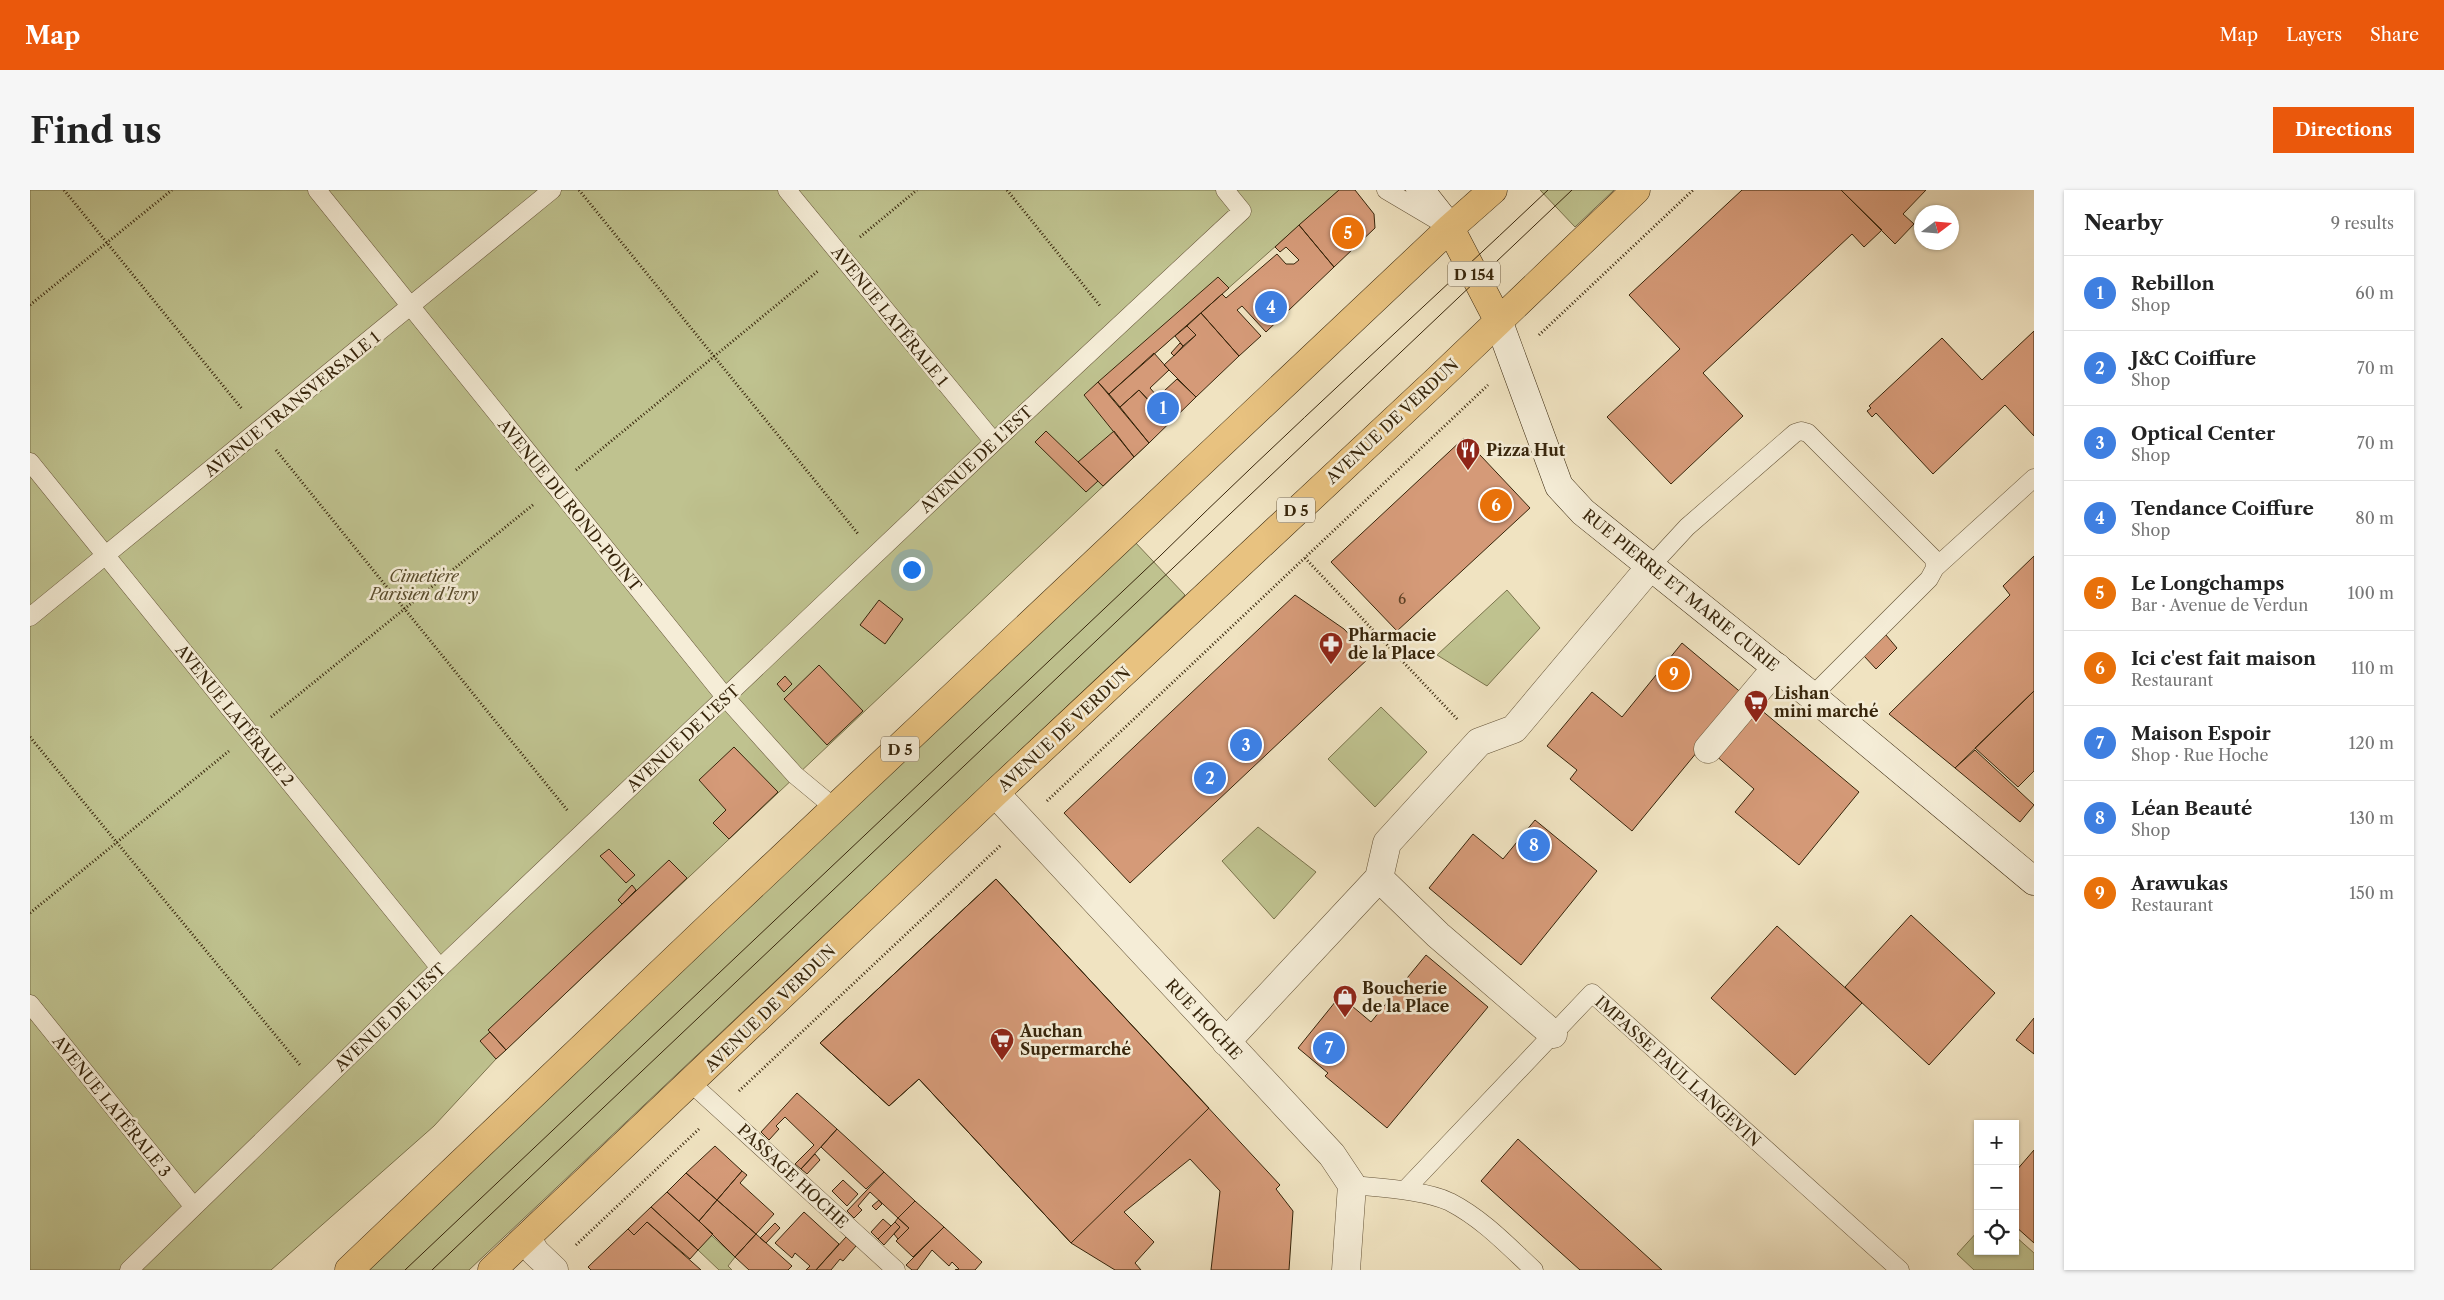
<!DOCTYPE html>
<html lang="en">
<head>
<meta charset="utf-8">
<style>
  :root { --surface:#fff; --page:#f6f6f6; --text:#222; --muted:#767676; --line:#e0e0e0; --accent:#ea580c }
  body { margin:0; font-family:"Libre Caslon Text",serif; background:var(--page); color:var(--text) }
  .controls { position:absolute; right:15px; bottom:15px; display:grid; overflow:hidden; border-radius:0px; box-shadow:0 1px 4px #0004 }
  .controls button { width:45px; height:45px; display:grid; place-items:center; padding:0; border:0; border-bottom:1px solid var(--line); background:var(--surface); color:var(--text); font:25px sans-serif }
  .compass { position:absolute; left:1884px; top:15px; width:45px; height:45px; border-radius:50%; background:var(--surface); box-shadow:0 1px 4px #0004; rotate:74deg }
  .you { position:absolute; left:881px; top:379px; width:18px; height:18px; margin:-12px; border:4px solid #fff; border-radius:50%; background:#1a73e8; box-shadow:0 0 0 8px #1a73e833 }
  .badge { display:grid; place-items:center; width:32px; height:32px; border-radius:50%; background:var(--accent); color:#fff; font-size:16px; font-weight:700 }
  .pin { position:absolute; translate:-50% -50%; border:2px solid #fff; box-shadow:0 1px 5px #0006 }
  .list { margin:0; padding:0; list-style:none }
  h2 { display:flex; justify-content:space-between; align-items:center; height:65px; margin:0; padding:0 20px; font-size:21px }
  h2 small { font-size:16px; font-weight:400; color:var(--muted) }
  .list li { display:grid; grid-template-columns:32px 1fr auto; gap:15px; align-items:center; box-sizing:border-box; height:75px; padding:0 20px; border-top:1px solid var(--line) }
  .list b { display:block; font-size:19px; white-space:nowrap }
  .list p { margin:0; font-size:16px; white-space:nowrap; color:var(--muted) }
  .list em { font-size:16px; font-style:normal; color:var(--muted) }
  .icon { flex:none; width:28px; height:28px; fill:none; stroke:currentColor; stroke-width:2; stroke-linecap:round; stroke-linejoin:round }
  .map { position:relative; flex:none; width:2004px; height:1080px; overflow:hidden; border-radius:0px }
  header { display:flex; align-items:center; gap:30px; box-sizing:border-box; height:70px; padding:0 25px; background:var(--accent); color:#fff }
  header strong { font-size:24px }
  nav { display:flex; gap:28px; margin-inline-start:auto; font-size:18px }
  .intro { display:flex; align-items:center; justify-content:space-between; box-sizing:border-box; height:120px; padding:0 30px }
  h1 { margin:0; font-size:35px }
  .button { padding:12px 22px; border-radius:0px; background:var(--accent); color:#fff; font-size:18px; font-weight:700 }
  main { display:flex; gap:30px; padding:0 30px }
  aside { flex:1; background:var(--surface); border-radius:0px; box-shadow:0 1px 4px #0004 }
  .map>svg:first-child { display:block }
</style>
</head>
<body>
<header>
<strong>Map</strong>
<nav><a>Map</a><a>Layers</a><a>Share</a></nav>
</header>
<div class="intro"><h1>Find us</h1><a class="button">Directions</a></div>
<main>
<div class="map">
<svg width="2004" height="1080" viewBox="0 0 2004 1080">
  <rect width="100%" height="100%" fill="#f0e3c1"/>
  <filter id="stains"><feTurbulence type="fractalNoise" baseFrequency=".004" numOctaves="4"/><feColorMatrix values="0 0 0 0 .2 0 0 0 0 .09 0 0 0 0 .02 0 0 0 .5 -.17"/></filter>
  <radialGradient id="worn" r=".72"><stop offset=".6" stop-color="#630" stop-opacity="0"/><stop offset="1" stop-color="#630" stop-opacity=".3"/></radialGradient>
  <path fill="#bfc28f" stroke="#7b744d" d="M0,0h1309l-230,204 40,49 -653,616 -62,67 -163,144h-241z
    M1510,0h74l-39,37z
    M1104,351l51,54 -716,675h-104z
    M1477,400l33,38 -53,58 -50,-31z
    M1351,517l46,45 -52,55 -47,-48z
    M1228,637l58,45 -42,47 -52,-58z
    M1948,1041v20h37v-15l19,17v17h-60l-17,-16z
    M681,1045l24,22 -7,9 4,4h-13l-21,-20z"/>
  <path fill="#d59a78" stroke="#37250b" d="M1309,0h16l19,24 1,14 -41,39 -35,-42z
    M1712,0h99l41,40 -18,17 -12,-13 -149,139 40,43 -72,68 -64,-67 73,-68 -51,-54z
    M1811,0h85l-23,24 11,10 -19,20z
    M1269,35l35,42 -68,65 -24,-26 -5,4 24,26 -22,20 -38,-43 21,-19 4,4 51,-44 9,10h8l5,-4 -13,-13 -6,5 -5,-5z
    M1188,87l11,11 -120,106 -11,-12z
    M1171,123l38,43 -43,41 -32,-32 32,-30 -9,-9z
    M1157,136l9,9 -13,11 -8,-10z
    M2004,141v105l-29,-31 -72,69 -57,-61 -4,4 -5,-6 4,-3 -2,-2 73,-68 40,42z
    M1150,153l3,3 -9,10 -3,-3z
    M1124,163l15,17 -19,18 7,8 -6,7 -12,-13 -19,17 -11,-13z
    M1147,189l19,18 -47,46 -29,-36 19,-17 12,13z
    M1068,192l51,61 -15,14 -50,-62z
    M1016,241l52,50 -12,11 -51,-50z
    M1084,241l20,26 -31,29 -25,-24z
    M1434,248l66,70 -133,123 -66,-69z
    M2004,366v135l-79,77 -66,-54 121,-119 -7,-9z
    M1265,405l49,34 26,28 -240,226 -66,-70z
    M849,410l24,19 -18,25 -25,-19z
    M1856,445l11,13 -21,21 -12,-13z
    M1652,453l62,52 -112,136 -62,-52 7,-9 -30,-24 45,-54 30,25z
    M789,475l44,46 -36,34 -43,-46z
    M755,486l7,8 -8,8 -7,-8z
    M2004,501v80l-16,16 -43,-39z
    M1724,514l105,88 -60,73 -64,-53 19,-23 -40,-35z
    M704,557l44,45 -49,47 -16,-16 13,-13 -27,-30z
    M1945,560l59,55 -14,17 -65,-54z
    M1505,630l62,51 -76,94 -92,-77 44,-54 30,25z
    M579,659l26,26 -9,8 -26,-27z
    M639,670l18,18 -181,172 -18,-20z
    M966,689l284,306 -4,4 17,22 -4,59h-78l9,-79 -30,-32 -66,53 30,30 -19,21 6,7h-26l-44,-27 -152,-164 -30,27 -69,-63z
    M966,689l213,229 -138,135 -152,-164 -30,27 -69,-63z
    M602,695l4,5 -14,14 -4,-4z
    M1881,725l84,78 -66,72 -84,-78z
    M1747,736l85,77 -67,72 -84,-77z
    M1396,765l62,52 -101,121 -62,-52 3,-3 -30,-25 42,-52 31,26z
    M2004,828v36l-18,-14z
    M460,842l16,18 -10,9 -16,-18z
    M767,903l40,36 -36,40 -6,-5 19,-19 -29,-28 -9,9 3,3 -10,11 -8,-8z
    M807,939l47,43 -18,17 -45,-42z
    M1488,949l144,131h-82l-99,-89z
    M685,956l27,25 -25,29 -31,-27z
    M2004,960v93l-19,-17v-54z
    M785,964l5,6 -13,14 -6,-5z
    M712,981l5,4 -7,8 34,31 -18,20 -39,-34z
    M854,982l31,29 -17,17 -28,-26 -12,14 4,4 -8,8 -7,-7z
    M656,983l31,27 -18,21 -32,-29z
    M813,990l15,14 -11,12 -15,-15z
    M637,1002l46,42 -15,16 -47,-43z
    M687,1010l39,34 -21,23 -36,-36z
    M849,1010l3,4 -6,6 -4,-4z
    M885,1011l29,26 -31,30 -17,-16 13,-13 -11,-10z
    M621,1017l47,43 -8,9 -43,-37 -13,13 -6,-6z
    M774,1022l35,32 -23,26h-10l4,-4 -15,-13 -3,5 -17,-15z
    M868,1028l11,10 -11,11 -4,-5 6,-7 -5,-5z
    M853,1029l8,7 -13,13 -7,-7z
    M617,1032l54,48h-110l-3,-3 40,-38 6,6z
    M865,1032l5,5 -16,18 -6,-6z
    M745,1033l5,5 -14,15 -6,-5z
    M914,1037l38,35 -7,8h-20l4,-1 -7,-7 -3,4 -17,-16 -15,20h-5l-6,-5z
    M726,1044l36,32 -4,4h-39l-14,-13z
    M816,1047l10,9 -13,15 -3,-2 -9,11h-15z"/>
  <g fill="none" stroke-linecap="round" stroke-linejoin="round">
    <defs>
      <path id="lane" d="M287,0l409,508 69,77 41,34
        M757,0l207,252
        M1356,0l49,29
        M0,272l410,506
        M1621,376l36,-39 108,-94 6,-2 7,2 126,126 1,9 -6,11 -117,117
        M1905,378l99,-90
        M0,427l522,-427
        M0,814l164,203
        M661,893l205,187
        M1322,995c28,3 73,5 98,17 33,17 58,44 84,68
        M1375,1000l187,-197 308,277
        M99,1080l311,-302 554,-526 248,-231 -17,-21"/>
      <path id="street" d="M1678,559l69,-82
        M965,603l337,362 20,30 -6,85
        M1349,688l59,57 115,99
        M1196,852l153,-164 8,-35 92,-101 35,-13 137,-163
        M497,1048l8,14 19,18"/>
      <path id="secondary" d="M1390,0l30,38
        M1468,130l61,166 24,26 229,184 222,185"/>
      <path id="primary" d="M1420,38l48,92
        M319,1080l366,-349 735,-693 43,-38
        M462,1080l503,-477 442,-413 199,-190"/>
    </defs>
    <use href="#lane" stroke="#655438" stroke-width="19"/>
    <use href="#street" stroke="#655438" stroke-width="29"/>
    <use href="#secondary" stroke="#37250b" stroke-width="29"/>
    <use href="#primary" stroke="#37250b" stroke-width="29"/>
    <path stroke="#37250b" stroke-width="3" stroke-dasharray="1 2.5" stroke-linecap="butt" d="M34,0l178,219
      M549,0l280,345
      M977,0l94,117
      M830,47l57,-47
      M0,115l142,-115
      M1509,145l154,-145
      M246,260l292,361
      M546,280l242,-199
      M1275,368l153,162
      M241,527l263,-213
      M0,547l270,328
      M1017,611l441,-416
      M0,723l199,-162
      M709,901l262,-246
      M546,1055l124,-117"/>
    <use href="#lane" stroke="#f5edd7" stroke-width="18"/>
    <use href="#street" stroke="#f5edd7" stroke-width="28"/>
    <use href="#secondary" stroke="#f5edd7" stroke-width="28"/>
    <use href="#primary" stroke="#e8c280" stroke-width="28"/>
    <path stroke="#37250b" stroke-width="1" d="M375,1080l755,-714c127,-125 259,-244 388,-366
      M402,1080l1140,-1080"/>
  </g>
  <defs>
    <symbol id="restaurant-pin" viewBox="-11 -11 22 30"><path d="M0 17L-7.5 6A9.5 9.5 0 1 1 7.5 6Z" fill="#8f2418" stroke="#f5edd7"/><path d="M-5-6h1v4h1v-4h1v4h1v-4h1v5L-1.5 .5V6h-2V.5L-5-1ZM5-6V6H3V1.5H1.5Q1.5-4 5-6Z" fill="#fff"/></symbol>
    <symbol id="pharmacy-pin" viewBox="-11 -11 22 30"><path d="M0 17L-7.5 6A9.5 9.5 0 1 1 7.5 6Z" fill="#8f2418" stroke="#f5edd7"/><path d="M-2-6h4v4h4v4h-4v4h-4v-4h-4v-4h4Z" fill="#fff"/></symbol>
    <symbol id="supermarket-pin" viewBox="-11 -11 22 30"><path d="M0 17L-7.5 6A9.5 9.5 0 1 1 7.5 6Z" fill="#8f2418" stroke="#f5edd7"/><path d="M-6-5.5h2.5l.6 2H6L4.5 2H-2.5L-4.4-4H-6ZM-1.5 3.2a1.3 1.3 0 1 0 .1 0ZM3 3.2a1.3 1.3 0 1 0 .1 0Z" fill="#fff"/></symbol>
    <symbol id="shop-pin" viewBox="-11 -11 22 30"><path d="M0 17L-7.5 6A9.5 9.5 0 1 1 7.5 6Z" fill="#8f2418" stroke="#f5edd7"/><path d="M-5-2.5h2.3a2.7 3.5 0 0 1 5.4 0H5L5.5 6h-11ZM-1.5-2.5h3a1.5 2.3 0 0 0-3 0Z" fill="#fff"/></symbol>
  </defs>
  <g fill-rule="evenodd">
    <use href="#restaurant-pin" x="1424" y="246" width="28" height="38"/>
    <use href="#pharmacy-pin" x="1287" y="440" width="28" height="38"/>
    <use href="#supermarket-pin" x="1712" y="498" width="28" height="38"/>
    <use href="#shop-pin" x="1301" y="793" width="28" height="38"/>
    <use href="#supermarket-pin" x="958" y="836" width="28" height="38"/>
  </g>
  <g text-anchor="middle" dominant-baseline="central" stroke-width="5" stroke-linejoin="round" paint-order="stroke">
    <g font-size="14" fill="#5e4226">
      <text x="1372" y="409">6</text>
    </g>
    <g fill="#f5edd7" stroke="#706148" stroke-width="1">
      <rect x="1418" y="71.5" width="52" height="25" rx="4"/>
      <rect x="1247" y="307.5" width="38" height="25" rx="4"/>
      <rect x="851" y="546.5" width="38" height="25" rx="4"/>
    </g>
    <g font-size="15" font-weight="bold" fill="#37250b">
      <text x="1444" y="84">D 154</text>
      <text x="1266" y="320">D 5</text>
      <text x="870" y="559">D 5</text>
    </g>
    <g font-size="16" fill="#37250b" stroke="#f5edd7">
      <text transform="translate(860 126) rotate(51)">AVENUE LATÉRALE 1</text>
      <text transform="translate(262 214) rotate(-39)">AVENUE TRANSVERSALE 1</text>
      <text transform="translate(1362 231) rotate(-43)">AVENUE DE VERDUN</text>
      <text transform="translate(946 269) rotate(-43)">AVENUE DE L'EST</text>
      <text transform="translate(540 315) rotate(51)">AVENUE DU ROND-POINT</text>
      <text transform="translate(1651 400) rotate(39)">RUE PIERRE ET MARIE CURIE</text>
      <text transform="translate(205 525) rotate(51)">AVENUE LATÉRALE 2</text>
      <text transform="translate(1034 539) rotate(-43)">AVENUE DE VERDUN</text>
      <text transform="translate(653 548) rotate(-43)">AVENUE DE L'EST</text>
      <text transform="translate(740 818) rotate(-44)">AVENUE DE VERDUN</text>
      <text transform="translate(360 827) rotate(-44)">AVENUE DE L'EST</text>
      <text transform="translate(1174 829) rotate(47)">RUE HOCHE</text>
      <text transform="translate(1648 881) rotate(42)">IMPASSE PAUL LANGEVIN</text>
      <text transform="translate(82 916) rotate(51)">AVENUE LATÉRALE 3</text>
      <text transform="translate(763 986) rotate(43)">PASSAGE HOCHE</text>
    </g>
    <g font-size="16" font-weight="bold" fill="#37250b" stroke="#f5edd7" text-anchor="start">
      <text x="1456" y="260">Pizza Hut</text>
      <text x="1318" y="445">Pharmacie<tspan x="1318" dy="18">de la Place</tspan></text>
      <text x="1744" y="503">Lishan<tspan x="1744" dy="18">mini marché</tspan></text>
      <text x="1332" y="798">Boucherie<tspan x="1332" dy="18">de la Place</tspan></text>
      <text x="990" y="841">Auchan<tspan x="990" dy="18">Supermarché</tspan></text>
    </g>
    <g font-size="16" font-style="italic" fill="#594c2c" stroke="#f5edd7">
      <text x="394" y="386">Cimetière<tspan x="394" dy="18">Parisien d'Ivry</tspan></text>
    </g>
  </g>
  <rect width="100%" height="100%" filter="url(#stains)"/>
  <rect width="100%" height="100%" fill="url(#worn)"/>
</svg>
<div class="controls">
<button>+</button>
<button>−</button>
<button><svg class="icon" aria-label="locate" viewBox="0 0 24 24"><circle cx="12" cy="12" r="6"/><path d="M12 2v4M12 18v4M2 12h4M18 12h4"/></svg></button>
</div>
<svg class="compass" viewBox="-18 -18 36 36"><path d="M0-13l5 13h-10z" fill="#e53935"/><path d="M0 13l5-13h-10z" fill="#767676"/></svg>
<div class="you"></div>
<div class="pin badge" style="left:1133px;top:218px;background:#3f7fe0">1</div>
<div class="pin badge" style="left:1180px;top:588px;background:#3f7fe0">2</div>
<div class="pin badge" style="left:1216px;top:555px;background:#3f7fe0">3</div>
<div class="pin badge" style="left:1241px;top:117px;background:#3f7fe0">4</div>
<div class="pin badge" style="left:1318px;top:43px;background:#e8710a">5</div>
<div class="pin badge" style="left:1466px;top:315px;background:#e8710a">6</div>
<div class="pin badge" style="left:1299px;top:858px;background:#3f7fe0">7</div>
<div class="pin badge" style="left:1504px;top:655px;background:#3f7fe0">8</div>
<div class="pin badge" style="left:1644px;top:484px;background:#e8710a">9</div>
</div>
<aside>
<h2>Nearby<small>9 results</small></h2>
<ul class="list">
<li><span class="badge" style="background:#3f7fe0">1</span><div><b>Rebillon</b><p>Shop</p></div><em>60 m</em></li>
<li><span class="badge" style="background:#3f7fe0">2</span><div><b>J&amp;C Coiffure</b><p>Shop</p></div><em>70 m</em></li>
<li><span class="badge" style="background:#3f7fe0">3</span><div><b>Optical Center</b><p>Shop</p></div><em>70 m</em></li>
<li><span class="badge" style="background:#3f7fe0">4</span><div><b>Tendance Coiffure</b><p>Shop</p></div><em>80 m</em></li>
<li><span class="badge" style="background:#e8710a">5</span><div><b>Le Longchamps</b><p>Bar · Avenue de Verdun</p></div><em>100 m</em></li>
<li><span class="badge" style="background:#e8710a">6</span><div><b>Ici c'est fait maison</b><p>Restaurant</p></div><em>110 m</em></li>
<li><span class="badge" style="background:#3f7fe0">7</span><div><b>Maison Espoir</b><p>Shop · Rue Hoche</p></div><em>120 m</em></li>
<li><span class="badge" style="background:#3f7fe0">8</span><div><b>Léan Beauté</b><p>Shop</p></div><em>130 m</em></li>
<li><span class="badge" style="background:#e8710a">9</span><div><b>Arawukas</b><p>Restaurant</p></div><em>150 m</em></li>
</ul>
</aside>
</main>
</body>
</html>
